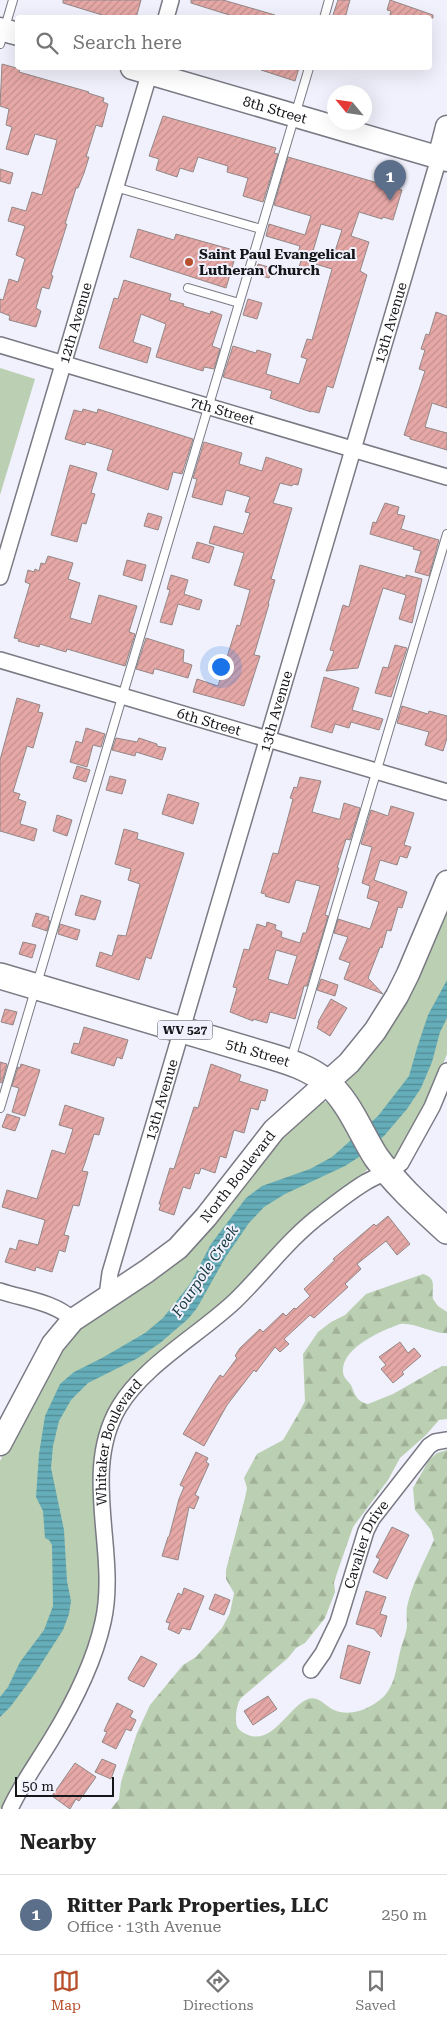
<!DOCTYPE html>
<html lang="en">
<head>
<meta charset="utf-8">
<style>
  :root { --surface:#fff; --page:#f2f2f2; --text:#222; --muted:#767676; --line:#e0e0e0; --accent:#b74f2a }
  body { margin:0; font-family:"Roboto Serif",serif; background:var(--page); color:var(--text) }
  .compass { position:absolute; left:327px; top:85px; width:45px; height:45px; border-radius:50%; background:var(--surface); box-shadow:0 5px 20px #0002; rotate:299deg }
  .scale { position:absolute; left:15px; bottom:12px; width:99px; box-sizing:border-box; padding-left:5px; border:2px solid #15161a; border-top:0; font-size:14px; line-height:18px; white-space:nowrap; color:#15161a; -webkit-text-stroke:4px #f0f1fc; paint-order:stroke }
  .you { position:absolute; left:220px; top:666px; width:18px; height:18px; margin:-12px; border:4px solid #fff; border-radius:50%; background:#1a73e8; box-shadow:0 0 0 8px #1a73e833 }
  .badge { display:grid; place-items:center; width:32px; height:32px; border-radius:50%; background:var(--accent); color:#fff; font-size:16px; font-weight:700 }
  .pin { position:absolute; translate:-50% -41px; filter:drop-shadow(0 1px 2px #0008) }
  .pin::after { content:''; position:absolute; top:26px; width:18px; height:15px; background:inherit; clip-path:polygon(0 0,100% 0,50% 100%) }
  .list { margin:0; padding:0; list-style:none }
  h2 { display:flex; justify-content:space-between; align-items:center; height:65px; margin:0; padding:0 20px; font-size:21px }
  h2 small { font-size:16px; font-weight:400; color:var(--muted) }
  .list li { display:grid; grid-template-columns:32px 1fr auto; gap:15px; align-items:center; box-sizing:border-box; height:80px; padding:0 20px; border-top:1px solid var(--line) }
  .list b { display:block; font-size:19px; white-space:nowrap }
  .list p { margin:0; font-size:16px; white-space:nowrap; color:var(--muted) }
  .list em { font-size:16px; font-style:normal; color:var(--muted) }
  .icon { flex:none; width:28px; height:28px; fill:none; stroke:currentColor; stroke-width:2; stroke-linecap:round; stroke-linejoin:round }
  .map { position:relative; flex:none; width:447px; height:1809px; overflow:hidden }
  .search { position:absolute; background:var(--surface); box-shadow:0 5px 20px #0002; left:15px; right:15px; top:15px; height:55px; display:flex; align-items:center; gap:12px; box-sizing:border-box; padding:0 18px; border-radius:5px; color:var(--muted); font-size:19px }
  .sheet { height:145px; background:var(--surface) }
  nav { display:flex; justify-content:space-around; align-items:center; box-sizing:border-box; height:70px; border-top:1px solid var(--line); background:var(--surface); font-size:14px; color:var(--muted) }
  nav a { display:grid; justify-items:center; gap:2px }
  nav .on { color:var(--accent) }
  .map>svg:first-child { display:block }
</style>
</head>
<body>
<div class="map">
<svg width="447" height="1809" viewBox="0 0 447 1809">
  <defs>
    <pattern id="forest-firs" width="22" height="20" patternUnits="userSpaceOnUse" patternTransform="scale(1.25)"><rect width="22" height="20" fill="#bbcfb2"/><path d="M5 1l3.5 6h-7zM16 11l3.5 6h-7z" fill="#a0b198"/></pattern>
    <pattern id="water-rules" width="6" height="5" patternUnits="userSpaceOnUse" patternTransform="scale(1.25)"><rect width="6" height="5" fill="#65adb8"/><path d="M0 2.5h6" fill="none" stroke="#528c95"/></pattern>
    <pattern id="building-hatch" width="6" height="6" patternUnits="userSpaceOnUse" patternTransform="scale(1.25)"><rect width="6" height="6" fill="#e6a8a6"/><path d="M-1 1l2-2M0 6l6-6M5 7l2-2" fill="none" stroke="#c4908e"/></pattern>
  </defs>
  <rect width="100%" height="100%" fill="#f0f1fc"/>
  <path fill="#bbcfb2" d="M0,368l35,11 -35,116z
    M447,901v153l-16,41 -30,55 -5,6 -5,2 -43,-69 -1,-8z
    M319,1101l11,2 4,3 36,61c-17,18 -41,30 -60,45 -34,28 -59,64 -91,93 -38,35 -90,60 -113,109 -25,54 -5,114 -7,171 -2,71 -43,132 -80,190 -6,11 -11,26 -19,34v-348l48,-92 16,-26z"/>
  <path fill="url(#forest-firs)" d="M423,1274c15,5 8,13 10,25l5,7 9,6v21c-15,1 -32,-11 -47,-9 -19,7 -59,24 -57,48 0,5 5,9 8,13 4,10 6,17 17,19l25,-10 49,-28h5v53l-8,1 -13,15 -26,23 -12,22 -35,47 -19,55 1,10 -10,26 -20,25 -9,5 -8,10 -47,40c-4,6 -5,14 -5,22 0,7 3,11 10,14 26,13 42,-27 62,-35 11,-4 18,8 26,11 17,8 41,-3 52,-16 10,-13 10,-27 14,-42 2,-9 6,-17 7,-26 0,-6 -1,-13 0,-19 4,-21 18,-47 27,-67l-3,-10 -16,-20 -2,-22 16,-28 8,-7 10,-3v359h-336l8,-10 2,-17 16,-49 13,-28 33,-40 13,-8 26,-29 8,-15 4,-20 -8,-14v-9l19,-72 2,-10 -3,-10 13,-24 26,-14 17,-29 5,-10 -2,-47 15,-22 13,-10 14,-7 21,-21z"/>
  <path fill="url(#water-rules)" d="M447,980v38l-7,14 -8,30 -11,26 -14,21 -23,27 -25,21 -14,9 -60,28 -21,13 -15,16 -24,35 -28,50 -9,11 -28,24 -22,15 -50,25 -17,17 -12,21 -6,25 -2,22 13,62 3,51 4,20 -2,13 -6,16 -29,45 -23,31 -11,11v-20l8,-10 12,-25 24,-32 9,-24 -1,-61 -3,-5 -4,-2 -2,-27 -7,-14 3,-43 6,-38 15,-32 14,-12 28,-14 43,-25 18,-15 27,-34 21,-40 35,-46 16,-12 48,-17 22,-12 46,-41 31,-40 8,-28 11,-33z"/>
  <path fill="url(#building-hatch)" stroke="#948787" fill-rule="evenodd" d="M63,0h78l-5,18h-24l-49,-15z
    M191,0h32l52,15v3h-36l-48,-15z
    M338,0h12l-5,18h-13z
    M390,0l43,15v3h-44l2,-7 -4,-1z
    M2,64l18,5 -1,3 70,20 -1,1 16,5 -1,4 5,2 -6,23 -6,-2 -10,32h3l-5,16 -6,15h-2l-11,36h2l-16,51 2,1 -4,13 -7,-2 -6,21 5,3 -5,16 -27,-7 1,-4 -10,-4v-13l3,1 6,-21 9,3 7,-23 -9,-4 9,-29 -17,-5 4,-14 14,4 6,-19 10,3 15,-55 -22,-6 -7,21 -22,-6 6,-22 -6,-2 3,-16 -9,-3z
    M261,68h38l-4,13 -34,-11z
    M163,116l113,32 -2,5 4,1 -15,48 -20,-6 5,-18 -21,-6 1,-6 -30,-9 -5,15 -13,-4 -3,9 -21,-7 3,-11 -10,-3z
    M288,157l114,33 -9,30 -10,-3 -1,2 -23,-7 -8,24 18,6 -9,29 7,4 -34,113 -6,-2 -8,27 -8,-2v1l-41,-14 2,-7 -49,-14 10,-31 23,7 1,-3 14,4 -5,20 33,10 8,-25 -6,-2 6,-18 5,1 20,-71 -20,-6 -3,11 -11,-4 4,-12 -5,-2 3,-10 -34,-10 3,-12 36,11 6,-19 -37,-11zM321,224l21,6 -9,27 -20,-6z
    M0,169l13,4 -3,11 -10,-3z
    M138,229l36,11 2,-6 61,17 -11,37 -96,-31z
    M258,264l14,4 -3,10 -14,-4z
    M124,280l47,14 -2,6 15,4 -1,2 27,8 1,-3 11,4 -10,31 8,3 -6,20 -10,-2 -1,4 -47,-14 10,-33 -25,-10 -8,28 18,6 -4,15 -48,-15 15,-50 4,1z
    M248,299l14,4 -5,16 -14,-4z
    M436,312l11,4v92l-15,-5 -7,24 22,6v17l-37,-11v-2l-6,-2 21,-64 -6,-2 6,-19 -4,-1 5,-15 3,1z
    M83,409l14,4 1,-4 95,30 -11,35 -9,-2 -5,18 -61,-20 6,-20 -27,-8 -1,3 -20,-6 9,-29 8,2z
    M204,442l38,11 -3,11 23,7 4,-14 36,12 -4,16 -5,-1 -1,2 -12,-3 -7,20 19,5 -21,71 4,1 -7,24h1l-15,51 6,1 -16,50 -51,-14 4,-13 21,7 19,-61 3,1 10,-36 -16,-5 10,-32 -35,-10 5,-17 29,8 7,-21 -5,-1 5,-15 -24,-7 -4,15 -30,-8 5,-18 -4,-1z
    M70,465l27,8 -6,20 4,1 -9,30 -4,-1 -5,19 -26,-7z
    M385,503l14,4 -2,7 8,2 -4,13 38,11 -10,36 -14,-4 6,-21 -8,-2 1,-2 -44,-13 3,-12 3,1z
    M148,513l14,4 -4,13 -14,-4z
    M197,542l17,5 -5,16 -17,-5z
    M48,556l25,7 -5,16 12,4 -10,35 21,6 8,-29 38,11 -8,26 6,2 -10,32 -58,-17 -1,3 -26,-8 -1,3 -21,-6 1,-2 -5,-1 16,-54 -5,-2 3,-12 6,2 1,-3 4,2 2,-8 4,1z
    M127,560l19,5 -4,16 -19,-6z
    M360,565l46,13v-3l16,4 -10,44 -13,-4 7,-24 -23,-7 -25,80 -32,3 8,-20 -4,-1 13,-45 6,2z
    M171,575l17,5 -4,14 18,6 -3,10 -21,-6 -6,21 -12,-3 10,-32 -3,-1z
    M146,638l38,12 -1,12 9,3 -4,13 -32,-9h-2l-1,5 -17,-5z
    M395,645l12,3 -16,49 -16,-4 8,-26 5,1z
    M324,677l35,11 -7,22 31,9 -4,11 -28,-8 -2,6 -14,-4 -3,9 -21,-6z
    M17,698l23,7 -2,7 5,1 -10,35 -6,-2 -14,46 7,2 -2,5 8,3 -6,22 17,5 -3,12 -34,-10v-71z
    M402,706l26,8 1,-3 18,5v22l-4,13 -18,-6 4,-13 -32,-9z
    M86,728l19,6 -4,13 -8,-2 -6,22 -17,-5 6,-21 6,2z
    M116,738l21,4 2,-4 18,6v2l9,2 -4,12 -26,-8 -1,4 -23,-6z
    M77,766l13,4 -4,12 -13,-4z
    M110,776l16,4 -4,14 -16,-4z
    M300,777l21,4 -9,31 26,7h2l4,-16 16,5 -10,32 -4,-1 -9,29h2l-14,47 3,1 -21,70h-3l-9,33 -25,-7 -3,11 -14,-4v2l-23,-9 7,-24 -4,-1 11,-38 5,1 8,-26 9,3 1,-5 9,3 -1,4 7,3 -1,5 19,6 3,-10h3l14,-47 -24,-6 -7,23 -24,-7 1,-2 -5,-1 12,-40 5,1 15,-55 -3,-1 4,-11 3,1zM276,950l21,6 -9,29 -20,-6z
    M168,794l31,9 -6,21 -31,-10z
    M391,806l23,7 -10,32 7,2 -4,11 -7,-2 -3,9 -17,-5 -6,20 33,12 -5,16 -4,-1 -7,24 -4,-1 -5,18 -2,-1 -12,31 15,16 -39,-15 6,-16 -11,-4 9,-22 -14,-4 4,-14 32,10 9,-27 -12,-4 3,-12 -8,-3 10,-36 -11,-3 10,-34 17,6z
    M57,815l15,5 -5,16 -14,-5z
    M124,829l14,4 -1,6 47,14 -33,106 -5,-2 -7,23 -43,-14 4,-14 12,4 6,-21 8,1 14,-52 -12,-4 3,-11 -16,-5z
    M81,895l20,6 -6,19 -20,-5z
    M36,913l13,4 -1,3 2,1 -3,10 -15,-5z
    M60,924l20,6 -3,10 -19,-6z
    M23,942l13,3 -4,13 -13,-4z
    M321,979l17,6 -3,11 -18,-6z
    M331,999l16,9 -17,28 -13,-8 2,-5 -1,-1z
    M5,1009l12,3 -4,13 -12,-3z
    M84,1027l44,13 -6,19 -5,-2 -3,9 -43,-13 3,-10 5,1z
    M0,1062l7,2 -5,19 -2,-1z
    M21,1064l19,6 -15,46 -13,-4 7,-24 -7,-2 6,-19 2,1z
    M211,1064l30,11 -2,6 29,9 -3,11 -4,-1 -3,10 -7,-2 -7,25 -10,-3 -8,28 -6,-2 -5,17 -14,-5 -2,6 -4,-1 -5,16 -7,-2 -9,28 -15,-5 2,-6h-2l11,-36 4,1 20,-62 4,1z
    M65,1105l39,13 -5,17 -5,-1 -9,29 -3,8 6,1 -9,34 -6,-1 -9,30 5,1 -4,16 -6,-2 -7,22 -16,-5 -1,4 -30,-9 5,-14 6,2 3,-10 19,5 7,-25 -43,-13 5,-17 30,9 15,-49 13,4 8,-25 -14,-4z
    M7,1114l13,4 -5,13 -13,-4z
    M388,1216l22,28 -13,11 -11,-14 -29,23 4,5 -16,15 3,3 -34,31 -4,-3 -26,24 5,5 -9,8 -5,-5 -19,25 -2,-2 -27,35 -23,41 -21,-12 30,-49 7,-10 3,2 14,-19 -2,-2 5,-8 20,-19 3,3 20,-19 3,3 8,-8 2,1 14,-13 -6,-7 31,-29 -2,-1 41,-35 2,2z
    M400,1342l8,11 6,-5 7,8 -19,16 2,2 -11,9 -12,-14 5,-4 -7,-8z
    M196,1452l12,6 -2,4 3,2 -14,31 4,2 -5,12 -5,-2 -11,53 -16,-4 6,-19h1l10,-38 5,-12 -4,-2z
    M392,1527l17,8 -22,44 -14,-7 7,-13 -4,-2z
    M184,1588l20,8 -14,34 -8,-2 -3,6 -11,-5 2,-6 -4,-1 12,-29 4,2z
    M366,1591l20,6 -6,17 7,2 -6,21 -7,-8 -18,-5z
    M215,1594l15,6 -6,15 -15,-6z
    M348,1645l22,7 -10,32 -20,-6z
    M141,1656l16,8 -13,23 -15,-7 -1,-2z
    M268,1696l9,13 -24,16 -9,-14z
    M117,1703l16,8 -3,6 6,3 -5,11 -5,-2 -10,20 -14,-7 5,-10 -3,-1z
    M102,1759l14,6 -5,14 -16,-7z
    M75,1763l21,14 -17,24 -3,-2 -6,10 -18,-13z"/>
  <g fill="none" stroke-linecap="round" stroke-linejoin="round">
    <defs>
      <path id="lane" d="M324,18l5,-18
        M0,44l13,-44
        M115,187l146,42
        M188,288l51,15
        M291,1059l156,-525
        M0,1108l309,-1040"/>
      <g id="street">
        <path d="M166,18l5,-18"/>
        <path id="s1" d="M0,345l447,132"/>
        <path id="s2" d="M0,577l151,-509"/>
        <path id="s3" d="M0,660l447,132"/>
        <path d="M0,1291c24,8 55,11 73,29"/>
        <path id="s4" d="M107,1296l3,-23 329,-1115"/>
        <path id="s5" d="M311,1670l12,-17 15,-31 28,-91 6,-12 57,-73 6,-4 12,-2"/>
        <path id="s6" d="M10,1809c11,-24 27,-46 41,-69 22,-36 43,-77 52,-118 16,-70 -23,-149 16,-215 25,-42 80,-72 116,-106 30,-29 54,-63 88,-88 14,-11 28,-22 43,-31 12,-7 25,-10 35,-19l31,-56 15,-36"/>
      </g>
      <g id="secondary">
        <path d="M0,29l18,5"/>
        <path id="s7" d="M132,68l315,92"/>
        <path d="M439,158l8,-31"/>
        <path id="s8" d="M0,1444l53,-100 20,-24 74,-49 31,-23 28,-31 68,-87 75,-67 26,-32 22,-35 11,-22 39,-92"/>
      </g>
      <g id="primary">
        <path id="s9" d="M0,976l270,80c20,6 39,12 55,25 24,19 35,51 51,76 20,28 46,51 71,74"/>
      </g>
    </defs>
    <use href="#lane" stroke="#797a84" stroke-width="10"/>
    <use href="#street" stroke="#797a84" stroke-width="18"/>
    <use href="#secondary" stroke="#797a84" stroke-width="25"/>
    <use href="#primary" stroke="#797a84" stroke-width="28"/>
    <use href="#lane" stroke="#fff" stroke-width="8"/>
    <use href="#street" stroke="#fff" stroke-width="15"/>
    <use href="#secondary" stroke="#fff" stroke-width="22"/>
    <use href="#primary" stroke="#fff" stroke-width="25"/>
  </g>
  <circle fill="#b74f2a" stroke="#f0f1fc" stroke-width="2" cx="189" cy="262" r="5"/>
  <g text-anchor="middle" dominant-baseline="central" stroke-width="4" stroke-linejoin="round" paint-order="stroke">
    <rect fill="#f0f1fc" stroke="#57585e" stroke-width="1" x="157.5" y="1020.5" width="55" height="19" rx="4"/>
    <g font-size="12" font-weight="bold" fill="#15161a">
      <text x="185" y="1030">WV 527</text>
    </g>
    <g font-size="14" fill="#15161a" stroke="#f0f1fc">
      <text stroke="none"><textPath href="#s7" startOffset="149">8th Street</textPath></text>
      <text stroke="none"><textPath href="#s2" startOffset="265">12th Avenue</textPath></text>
      <text stroke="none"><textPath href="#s4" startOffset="1014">13th Avenue</textPath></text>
      <text stroke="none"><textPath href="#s1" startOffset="232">7th Street</textPath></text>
      <text stroke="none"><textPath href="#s4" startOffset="609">13th Avenue</textPath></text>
      <text stroke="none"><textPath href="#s3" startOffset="218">6th Street</textPath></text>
      <text stroke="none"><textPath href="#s9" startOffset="269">5th Street</textPath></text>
      <text stroke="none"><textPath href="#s4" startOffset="204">13th Avenue</textPath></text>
      <text stroke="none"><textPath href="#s8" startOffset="365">North Boulevard</textPath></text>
      <text stroke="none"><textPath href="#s6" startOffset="394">Whitaker Boulevard</textPath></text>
      <text stroke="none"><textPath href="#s5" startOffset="138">Cavalier Drive</textPath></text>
    </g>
    <g font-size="14" font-weight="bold" fill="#15161a" stroke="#f0f1fc" text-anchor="start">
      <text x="199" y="254">Saint Paul Evangelical<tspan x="199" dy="16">Lutheran Church</tspan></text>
    </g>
    <g font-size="15" font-style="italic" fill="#173a3f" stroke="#f0f1fc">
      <text transform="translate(205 1271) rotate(-56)">Fourpole Creek</text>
    </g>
  </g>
</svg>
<svg class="compass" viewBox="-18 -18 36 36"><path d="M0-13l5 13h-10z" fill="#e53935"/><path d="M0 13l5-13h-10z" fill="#767676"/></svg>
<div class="scale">50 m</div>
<div class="you"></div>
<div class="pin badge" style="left:390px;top:201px;background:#5c6f8a">1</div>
<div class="search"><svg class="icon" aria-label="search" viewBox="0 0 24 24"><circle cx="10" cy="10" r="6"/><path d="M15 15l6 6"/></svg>Search here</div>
</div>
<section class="sheet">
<h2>Nearby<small></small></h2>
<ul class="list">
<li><span class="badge" style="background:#5c6f8a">1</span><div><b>Ritter Park Properties, LLC</b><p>Office · 13th Avenue</p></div><em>250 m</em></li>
</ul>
</section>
<nav>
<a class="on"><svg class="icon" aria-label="map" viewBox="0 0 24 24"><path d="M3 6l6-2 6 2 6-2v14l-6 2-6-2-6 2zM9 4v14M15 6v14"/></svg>Map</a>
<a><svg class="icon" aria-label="directions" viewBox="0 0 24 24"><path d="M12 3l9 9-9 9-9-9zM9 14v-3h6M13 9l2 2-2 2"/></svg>Directions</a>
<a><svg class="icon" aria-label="saved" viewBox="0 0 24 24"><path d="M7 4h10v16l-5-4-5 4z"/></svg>Saved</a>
</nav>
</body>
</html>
